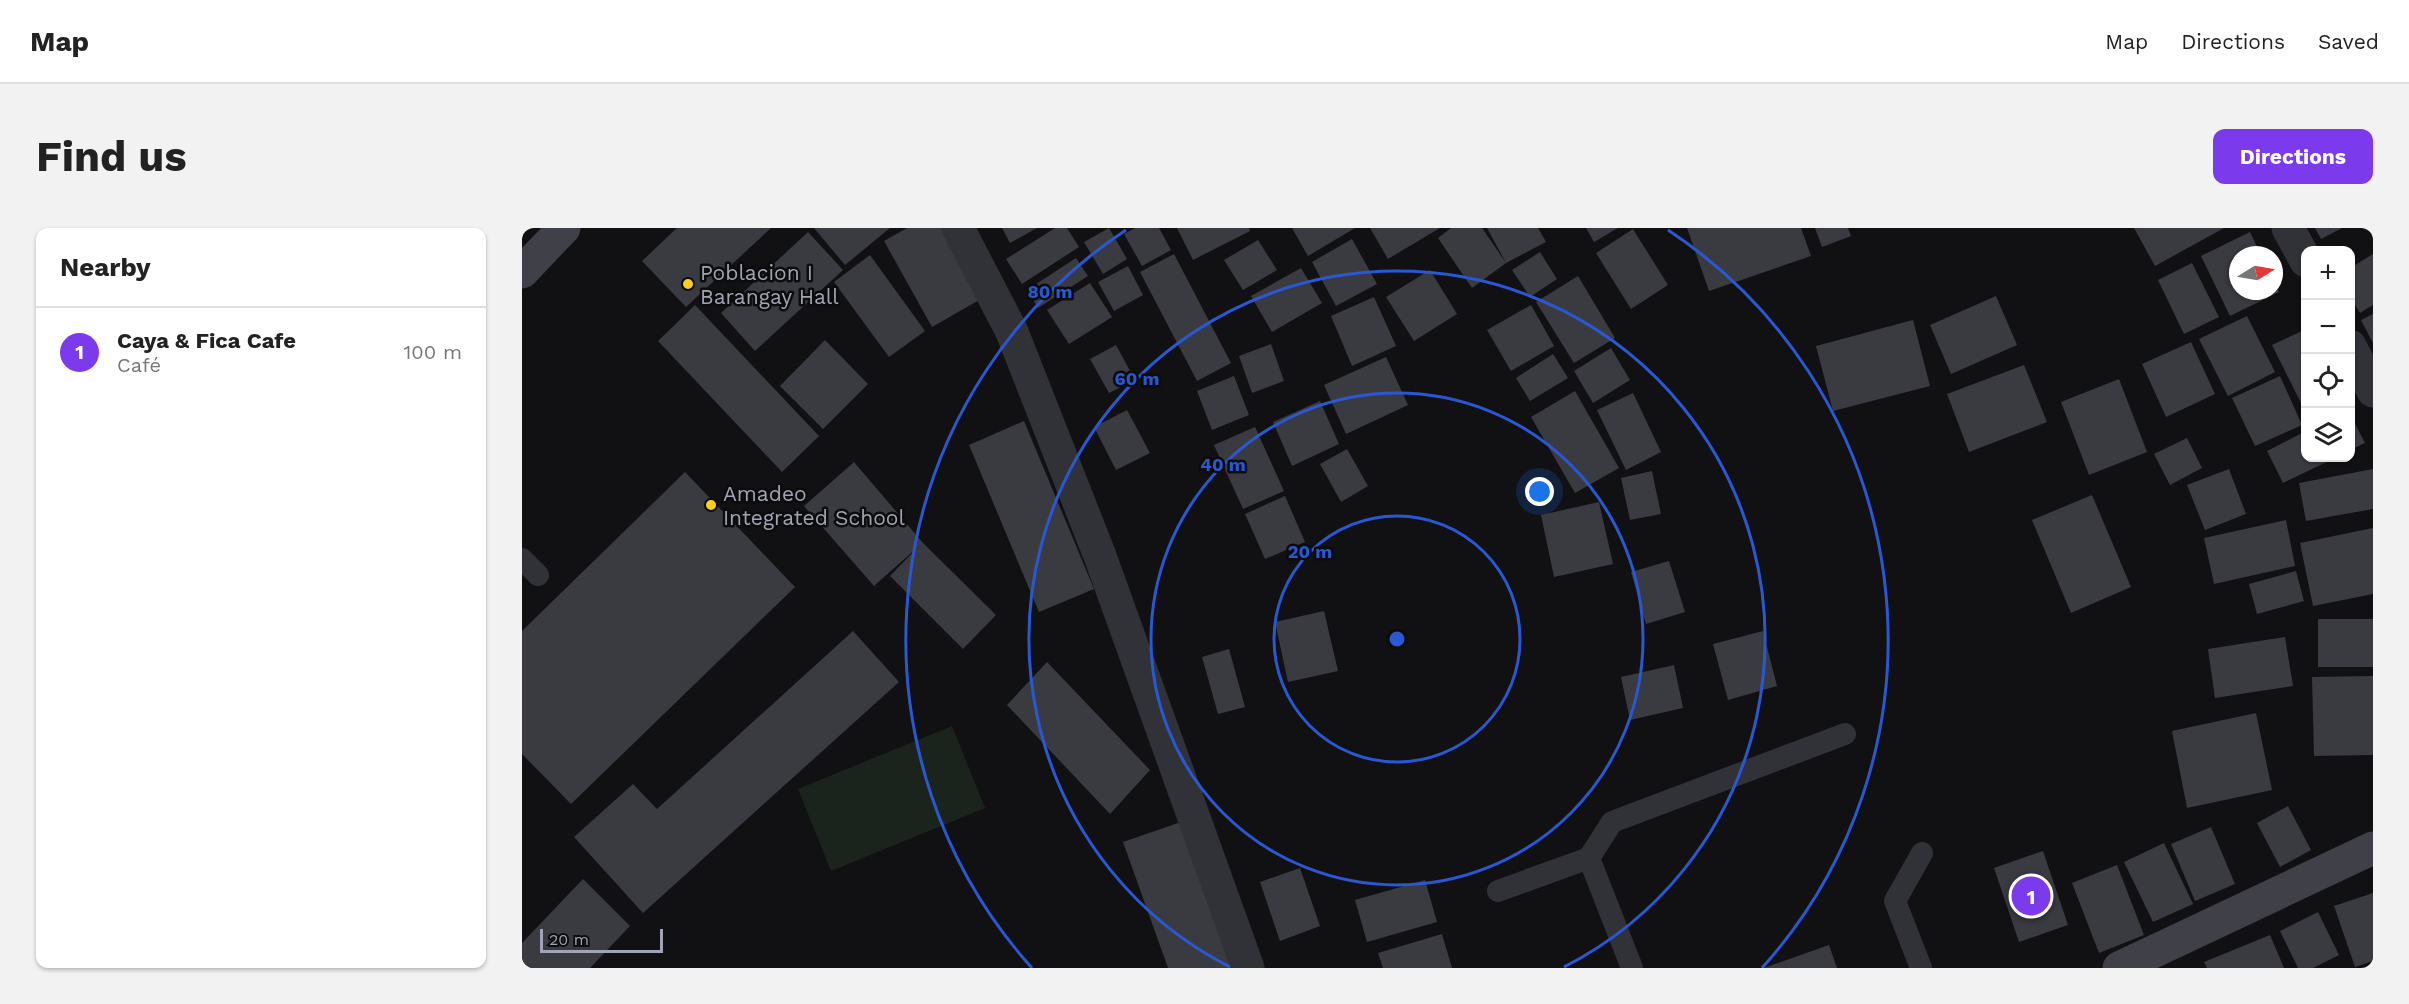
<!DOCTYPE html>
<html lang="en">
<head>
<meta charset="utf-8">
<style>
  :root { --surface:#fff; --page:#f2f2f2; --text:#222; --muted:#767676; --line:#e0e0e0; --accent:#7c3aed }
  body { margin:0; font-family:"Work Sans",sans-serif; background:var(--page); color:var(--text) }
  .controls { position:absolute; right:18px; top:18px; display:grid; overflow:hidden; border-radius:12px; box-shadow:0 2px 4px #0004 }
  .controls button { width:54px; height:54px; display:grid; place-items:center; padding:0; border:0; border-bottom:2px solid var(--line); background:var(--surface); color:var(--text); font:30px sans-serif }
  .compass { position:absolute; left:1707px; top:18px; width:54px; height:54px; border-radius:50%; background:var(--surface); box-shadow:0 2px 4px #0004; rotate:79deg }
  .scale { position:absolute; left:18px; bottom:15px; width:123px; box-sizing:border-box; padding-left:6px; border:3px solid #a1a4b5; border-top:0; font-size:16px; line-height:21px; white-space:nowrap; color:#a1a4b5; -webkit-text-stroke:4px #0c0c0d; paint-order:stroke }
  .you { position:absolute; left:1018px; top:264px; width:21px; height:21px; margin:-15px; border:4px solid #fff; border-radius:50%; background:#1a73e8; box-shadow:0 0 0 9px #1a73e833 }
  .badge { display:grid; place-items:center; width:39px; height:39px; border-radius:50%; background:var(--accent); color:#fff; font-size:20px; font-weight:700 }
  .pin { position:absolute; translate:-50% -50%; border:3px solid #fff; box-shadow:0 2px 6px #0006 }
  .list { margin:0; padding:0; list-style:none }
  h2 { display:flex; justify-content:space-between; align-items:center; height:78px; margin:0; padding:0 24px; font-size:26px }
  h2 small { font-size:20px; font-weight:400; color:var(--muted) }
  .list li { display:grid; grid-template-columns:39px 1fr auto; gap:18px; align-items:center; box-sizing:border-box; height:90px; padding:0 24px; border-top:2px solid var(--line) }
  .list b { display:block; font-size:22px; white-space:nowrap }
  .list p { margin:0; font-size:20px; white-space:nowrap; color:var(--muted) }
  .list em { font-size:20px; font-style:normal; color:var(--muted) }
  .icon { flex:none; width:33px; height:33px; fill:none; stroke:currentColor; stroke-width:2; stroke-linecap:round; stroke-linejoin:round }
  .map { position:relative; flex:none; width:1851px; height:740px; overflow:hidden; border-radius:12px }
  header { display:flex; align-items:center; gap:36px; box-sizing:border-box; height:84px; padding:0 30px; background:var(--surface); border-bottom:2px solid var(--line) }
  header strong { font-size:28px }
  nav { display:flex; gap:33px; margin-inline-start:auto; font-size:21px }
  .intro { display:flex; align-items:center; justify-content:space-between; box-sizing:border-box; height:144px; padding:0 36px }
  h1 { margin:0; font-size:42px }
  .button { padding:15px 27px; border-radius:12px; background:var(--accent); color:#fff; font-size:21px; font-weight:700 }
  main { display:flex; gap:36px; padding:0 36px }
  aside { flex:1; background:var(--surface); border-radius:12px; box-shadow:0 2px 4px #0004 }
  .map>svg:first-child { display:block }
</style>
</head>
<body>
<header>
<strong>Map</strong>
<nav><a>Map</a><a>Directions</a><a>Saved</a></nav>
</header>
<div class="intro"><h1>Find us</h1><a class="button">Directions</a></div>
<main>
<aside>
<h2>Nearby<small></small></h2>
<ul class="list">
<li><span class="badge">1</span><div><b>Caya &amp; Fica Cafe</b><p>Café</p></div><em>100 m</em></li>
</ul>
</aside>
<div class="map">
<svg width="1851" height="740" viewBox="0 0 1851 740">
  <rect width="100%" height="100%" fill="#111113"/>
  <path fill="#1b231d" d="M430,498l33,82 -154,63 -33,-82z"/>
  <path fill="#3a3b41" d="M155,0h94l-85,79 -44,-46z
    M292,0h76l-45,37z
    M385,0h34l40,71 -49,28 -48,-86z
    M480,0h35l-27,15z
    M533,0h12l12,19 -57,37 -16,-25z
    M587,0l18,31 -24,15 -19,-32z
    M613,0h24l12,22 -29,16 -18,-32z
    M655,0h72l1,3 -57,29z
    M770,0h63l-47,28z
    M848,0h70l-52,31z
    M929,0h31l24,35 -34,25 -34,-50z
    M965,0h51l8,14 -40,21z
    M1064,0h32l-24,14z
    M1165,0h114l10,28 -102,35z
    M1293,0h33l3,8 -29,11z
    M1612,0h90l-69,38z
    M1793,0h27l-21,11z
    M1111,1l35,56 -37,24 -35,-56z
    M286,4l35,38 -88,81 -34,-38z
    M1728,4l11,23h-23v36h36v-9l5,10 -49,24 -29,-60z
    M830,11l25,45 -41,22 -24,-44z
    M736,12l19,30 -34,20 -19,-30z
    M1018,24l17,27 -27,18 -18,-27z
    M652,26l57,109 -34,18 -57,-109z
    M1851,26v51l-13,8 -10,-16v-29z
    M348,27l55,76 -36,26 -55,-75z
    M554,30l12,18 -50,32 -11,-18z
    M1670,35l27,54 -35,17 -26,-54z
    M606,38l15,29 -29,16 -16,-29z
    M779,40l21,35 -50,29 -21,-36z
    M908,42l27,44 -43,27 -28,-44z
    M1056,48l37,62 -41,25 -38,-61z
    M568,55l22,34 -43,27 -22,-34z
    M1474,68l21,49 -66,29 -21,-49z
    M852,69l22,49 -44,20 -21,-50z
    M173,77l124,131 -37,36 -124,-131z
    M1009,77l23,41 -43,25 -24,-41z
    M1851,86v29l-12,-23z
    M1725,88l28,56 -47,24 -29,-57z
    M1391,92l17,66 -97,25 -17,-65z
    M1784,101v84l-34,-68z
    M303,112l43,44 -45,45 -43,-43z
    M1669,114l24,52 -49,23 -24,-53z
    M749,116l13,37 -32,12 -13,-37z
    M594,117l19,35 -26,13 -19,-34z
    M1089,120l19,32 -37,23 -19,-32z
    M1031,126l15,24 -38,23 -14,-23z
    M864,129l22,48 -62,29 -22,-49z
    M1502,137l23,57 -78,30 -22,-58z
    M712,148l15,39 -37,15 -15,-39z
    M1758,148l22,49 -47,21 -23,-48z
    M1597,151l28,73 -58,23 -28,-73z
    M1053,163l44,77 -44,25 -44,-76z
    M1111,165l28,59 -35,18 -29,-60z
    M798,173l19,43 -47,22 -19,-44z
    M605,182l23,43 -34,17 -22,-43z
    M1828,186l15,29 -15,7z
    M502,193l70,168 -55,23 -70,-167z
    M733,199l29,64 -41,18 -29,-64z
    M1784,203v27h29l-52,25 -16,-32z
    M1665,210l15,30 -32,17 -16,-31z
    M825,221l21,37 -27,16 -21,-38z
    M332,234l69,81 73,72 -33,34 -73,-73 29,-30 -45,40 -70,-80z
    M1707,241l17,45 -41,16 -18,-45z
    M1851,241v40l-67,12 -7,-38z
    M1130,243l9,43 -31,6 -9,-42z
    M163,244l110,115 -224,217 -49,-50v-123z
    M1570,267l39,92 -60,26 -39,-93z
    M763,268l20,46 -40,17 -20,-45z
    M1077,274l14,62 -59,13 -13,-62z
    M1764,292l9,46 -81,18 -10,-46z
    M1851,300v66l-60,12 -13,-63z
    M1147,333l16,51 -39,12 -15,-52z
    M1774,343l8,30 -47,13 -8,-30z
    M802,383l14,60 -50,11 -13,-60z
    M1796,391h55v48h-55z
    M331,403l46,51 -256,231 -69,-76 59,-53 24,25z
    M1241,403l14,55 -49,14 -15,-56z
    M1763,409l8,49 -78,12 -7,-49z
    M707,421l16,58 -27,7 -16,-57z
    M525,434l103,108 -40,44 -103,-109z
    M1152,437l9,43 -53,12 -9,-43z
    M1851,448v79l-59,1 -2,-79z
    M1734,485l16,77 -85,18 -15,-77z
    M1766,578l23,44 -31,17 -23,-44z
    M659,594l52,146h-65l-45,-126z
    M1689,599l24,57 -40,17 -24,-57z
    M1642,615l29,61 -40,18 -29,-60z
    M1521,623l25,74 -49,17 -25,-74z
    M1595,637l27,70 -45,18 -27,-70z
    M778,640l20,58 -40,15 -20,-59z
    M61,651l47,47 -40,42h-64l-4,-4v-21z
    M903,652l12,42 -70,20 -12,-42z
    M1851,665v68l-18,6 -21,-61z
    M1796,684l21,43 -26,13h-15l-18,-37z
    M920,706l10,34h-69l-5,-15z
    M1748,707l14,33h-77l-3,-6z
    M1307,717l8,23h-73z"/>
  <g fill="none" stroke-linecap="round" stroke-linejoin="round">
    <path stroke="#313238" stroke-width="22" d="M0,331l16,16
      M1067,630l43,110
      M976,663l91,-33 23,-36 233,-88
      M1399,740l-26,-67 27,-48"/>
    <path stroke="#313238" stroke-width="33" d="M436,0l54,104 88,224 148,412"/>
    <path stroke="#313238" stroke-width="33" d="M1766,0l18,33
      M1828,118l23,45"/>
    <path stroke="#3f4048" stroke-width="33" d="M0,44l42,-44
      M1597,740l254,-120"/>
  </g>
  <g fill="none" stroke="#2a57d4" stroke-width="3">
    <circle cx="875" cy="411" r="123"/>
    <circle cx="875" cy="411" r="246"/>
    <path d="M708 739A368 368 0 1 1 1042 739"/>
    <path d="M510 740A491 491 0 0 1 604 2M1146 2A491 491 0 0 1 1240 740"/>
  </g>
  <g fill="#ffcf1c" stroke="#0c0c0d" stroke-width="2">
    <circle cx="166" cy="56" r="6"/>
    <circle cx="189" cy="277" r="6"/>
  </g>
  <g text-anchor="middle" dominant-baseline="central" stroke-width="5" stroke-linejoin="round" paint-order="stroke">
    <g font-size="21" fill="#a1a4b5" stroke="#0c0c0d" text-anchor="start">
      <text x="178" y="44">Poblacion I<tspan x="178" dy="24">Barangay Hall</tspan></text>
      <text x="201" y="265">Amadeo<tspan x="201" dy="24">Integrated School</tspan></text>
    </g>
  </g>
  <circle cx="875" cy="411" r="9" fill="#2a57d4" stroke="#0c0c0d" stroke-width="3"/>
  <g font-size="18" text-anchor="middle" font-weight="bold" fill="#2a57d4" stroke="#0c0c0d" stroke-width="5" stroke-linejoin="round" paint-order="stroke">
    <text x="528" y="70">80 m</text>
    <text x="615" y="157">60 m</text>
    <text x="701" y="243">40 m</text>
    <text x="788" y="330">20 m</text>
  </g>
</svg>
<div class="controls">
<button>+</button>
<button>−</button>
<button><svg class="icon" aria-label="locate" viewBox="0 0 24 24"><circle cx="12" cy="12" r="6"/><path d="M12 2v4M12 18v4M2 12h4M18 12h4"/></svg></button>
<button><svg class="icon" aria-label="layers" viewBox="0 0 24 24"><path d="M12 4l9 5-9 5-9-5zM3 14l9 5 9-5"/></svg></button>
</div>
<svg class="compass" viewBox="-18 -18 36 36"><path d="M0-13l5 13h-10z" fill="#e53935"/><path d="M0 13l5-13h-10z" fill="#767676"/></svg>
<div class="scale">20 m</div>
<div class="you"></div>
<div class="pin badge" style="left:1509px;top:668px">1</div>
</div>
</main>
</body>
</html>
